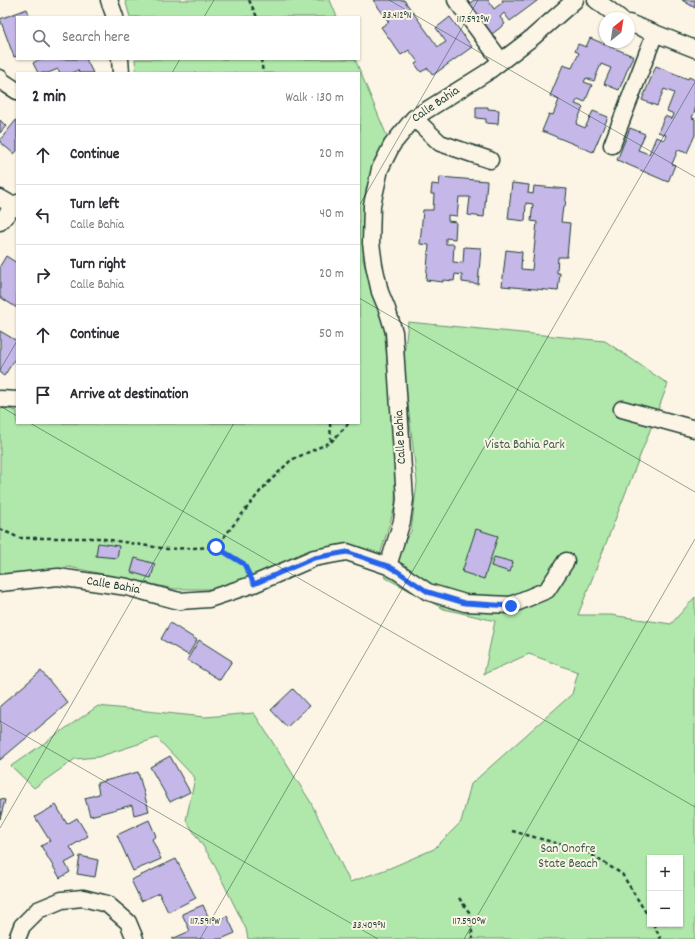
<!DOCTYPE html>
<html lang="en">
<head>
<meta charset="utf-8">
<style>
  :root { --surface:#fff; --page:#f2f2f3; --text:#2b2b33; --muted:#7c7c81; --line:#e1e1e2 }
  body { margin:0; font-family:Dekko,sans-serif; background:var(--page); color:var(--text) }
  .controls { position:absolute; right:12px; bottom:12px; display:grid; overflow:hidden; border-radius:0px; box-shadow:0 1px 3px #0004 }
  .controls button { width:36px; height:36px; display:grid; place-items:center; padding:0; border:0; border-bottom:1px solid var(--line); background:var(--surface); color:var(--text); font:20px sans-serif }
  .compass { position:absolute; left:599px; top:12px; width:36px; height:36px; border-radius:50%; background:var(--surface); box-shadow:0 1px 3px #0004; rotate:30deg }
  .stop { position:absolute; width:12px; height:12px; margin:-9px; border:3px solid #2563eb; border-radius:50%; background:#fff }
  .stop.end { background:#2563eb; border-color:#fff; box-shadow:0 1px 4px #0008 }
  .list { margin:0; padding:0; list-style:none }
  h2 { display:flex; justify-content:space-between; align-items:center; height:52px; margin:0; padding:0 16px; font-size:17px }
  h2 small { font-size:13px; font-weight:400; color:var(--muted) }
  .list li { display:grid; grid-template-columns:26px 1fr auto; gap:12px; align-items:center; box-sizing:border-box; height:60px; padding:0 16px; border-top:1px solid var(--line) }
  .list b { display:block; font-size:15px; white-space:nowrap }
  .list p { margin:0; font-size:13px; white-space:nowrap; color:var(--muted) }
  .list em { font-size:13px; font-style:normal; color:var(--muted) }
  .icon { flex:none; width:22px; height:22px; fill:none; stroke:currentColor; stroke-width:2; stroke-linecap:round; stroke-linejoin:round }
  .map { position:relative; flex:none; width:695px; height:939px; overflow:hidden }
  .search { position:absolute; background:var(--surface); box-shadow:0 1px 3px #0004; left:16px; top:16px; width:344px; height:44px; display:flex; align-items:center; gap:10px; box-sizing:border-box; padding:0 14px; border-radius:0px; color:var(--muted); font-size:15px }
  .panel { position:absolute; background:var(--surface); box-shadow:0 1px 3px #0004; left:16px; top:72px; width:344px; height:352px; border-radius:0px }
  .map>svg:first-child { display:block }
</style>
</head>
<body>
<div class="map">
<svg width="695" height="939" viewBox="0 0 695 939">
  <rect width="100%" height="100%" fill="#fcf5e5"/>
  <filter id="ink" filterUnits="userSpaceOnUse"><feTurbulence type="fractalNoise" baseFrequency=".025" numOctaves="2"/><feDisplacementMap in="SourceGraphic" scale="8" xChannelSelector="R" yChannelSelector="G"/><feConvolveMatrix kernelMatrix="1 2 1 2 8 2 1 2 1" color-interpolation-filters="sRGB"/></filter>
  <g filter="url(#ink)">
    <path fill="#b0e7aa" stroke="#68926f" fill-rule="evenodd" d="M125,0h205l7,17h-207z
      M135,59h220l34,82 -23,47 -3,72 21,67 12,134 -1,45 -15,49 -37,-11 -47,15 -77,30h-44l-106,-22 -69,10v-170l17,4v12h342v-350h-223z
      M408,322l197,19 63,43 -90,231h33l60,9 24,-27v342h-447l-2,-10 -34,-69 -26,-40 9,-42 -38,-40 -59,19 -23,2 -41,29 -23,-22 87,-60 107,11 49,-4 56,88 40,81 40,-14 44,-19 27,-27 10,-38 101,-90 6,-22 -49,-18 -45,20 11,-53 -51,-12 -60,-32 27,-46 6,-49 -14,-119zM650,858h30v66h-30z"/>
    <path fill="#c5b8e9" stroke="#1f3d34" d="M373,0h31l34,47 8,-5 -10,-14 14,-11 22,30 -39,28 -5,-7 -7,4 -6,-8 3,-2 -9,-12 -8,5 -20,-28 8,-5z
      M474,0h14l6,9 9,-7 -1,-2h35v1l-27,20 -6,-8 -4,4 5,7 -13,10 -22,-31z
      M682,0h13v8z
      M27,9l3,8h-13v39l-3,1 -14,-38z
      M590,38l43,18 -14,34 -15,-6 7,-16 -10,-4 -7,17 -8,-3 -2,4 8,3 -7,17 -7,-3 -3,5 8,3 -7,17 9,4 8,-17 15,6 -15,35 -51,-21 7,-17 4,1 6,-15 -9,-4 13,-31 9,3 7,-15 -4,-2 3,-7 8,3z
      M40,59h47h-1l7,14h-14l-1,-3 -6,3h-12l-2,-4 -10,4h-10l-5,-10z
      M656,66l32,13 1,-2 6,3v30l-3,8 3,1v16l-8,18 -9,-3 -6,14 3,1 -7,17 -51,-22 13,-32 15,6 -7,16 11,4 7,-17 8,3 2,-5 -8,-3 7,-16 7,3 2,-5 -7,-3 7,-18 -10,-4 -7,17 -15,-6z
      M476,107h12v2l11,1 -1,14 -12,-1v-4l-10,-1z
      M17,119v32l-3,3 -14,-12v-2z
      M0,120l6,6 -6,7z
      M440,177l47,4 -3,36 -16,-2 2,-18h-11l-2,19 -9,-1v6l8,1 -1,17 -9,-1v6h8l-1,18 10,1 1,-16 17,1 -3,36 -16,-2v-7l-7,-1 -1,7 -11,-1v2l-17,-2 3,-35 -9,-1 3,-34h10l1,-16h-3l1,-10 7,1z
      M512,183l17,2 -1,8 5,1 1,-8 33,3 -2,18h-2l-2,15 9,1 -3,34h-9l-1,16h3l-2,18 -56,-5 4,-36 16,2 -1,17 11,1 5,-48 -6,-1 2,-17 -7,-1 -1,18 -17,-2z
      M6,256l11,7v45l-17,-11v-31z
      M0,331l17,10v15l-13,20 -4,-3z
      M476,529l22,7 -14,43 -22,-7z
      M98,543l21,3 -2,12 -21,-2z
      M494,557l19,5 -3,10 -19,-6z
      M135,558l20,6 -4,14 -20,-6z
      M170,623l27,17 -9,15 -27,-16z
      M199,640l33,21 -12,19 -33,-20z
      M41,671l27,32 -68,57v-54z
      M293,689l16,17 -22,21 -16,-17z
      M170,756l20,36 -20,10 -20,-35z
      M138,772l11,39 -15,4 -2,-10 -42,11 -5,-18 14,-4 -2,-11z
      M0,799l5,1 -5,19z
      M56,805l11,19 10,-6 11,18 -18,11 6,10 -11,6 5,9 -10,6 -19,-32 9,-5 -15,-24z
      M149,820l7,16 -4,3 9,20 -28,12 -16,-36z
      M80,856l18,4 -3,17 -18,-3z
      M176,859l20,39 -28,14 -9,-19 -18,8 -10,-21z
      M203,905l8,18 16,-7 8,17 -14,6h-49l18,-8 -8,-17z"/>
    <g fill="none" stroke-linecap="round" stroke-linejoin="round">
      <defs>
        <path id="minor" d="M109,0l6,17
          M456,0l45,61
          M596,0l24,18
          M629,23l66,26
          M120,59l1,14
          M0,78l2,3 15,10
          M414,118l26,25 50,17
          M612,145l43,-112
          M0,198l14,8
          M0,222l17,-19
          M0,399l17,1
          M622,409l73,20
          M388,566l14,-45 3,-22 -11,-167 -7,-23 -7,-17 -6,-27 -3,-22 1,-38 8,-36 12,-24 22,-27 72,-45 47,-36 42,-37
          M0,583l58,-6 69,10 52,14 30,-2 45,-15 60,-26 33,-6 41,14 9,5 31,21 37,11 46,2 36,-15 19,-29
          M17,939l5,-13 16,-16 24,-10 21,-2 24,6 21,18 7,17"/>
      </defs>
      <use href="#minor" stroke="#1f3d34" stroke-width="19"/>
      <path stroke="#1f3d34" stroke-width="2.5" stroke-dasharray="4 3" stroke-linecap="butt" d="M249,0l8,17
        M261,59l2,14
        M330,423l1,18
        M0,529l19,9h79l69,11 49,-2 46,-58 29,-29 40,-18 18,-19
        M216,547l28,17 3,6
        M512,831l73,20 37,23 28,45
        M459,898l10,14 4,27
        M653,924l8,15"/>
      <use href="#minor" stroke="#fcf5e5" stroke-width="16"/>
    </g>
  </g>
  <g fill="none" stroke-linecap="round" stroke-linejoin="round" filter="url(#ink)">
    <path stroke="#2563eb" stroke-width="5" d="M216,547l28,17 10,20 60,-26 33,-6 41,14 9,5 31,21 37,11 46,3"/>
  </g>
  <path fill="none" stroke="#1f3d34" stroke-width="1" stroke-opacity="0.45" d="M389,0l306,177M204,17l10,-17M172,73l8,-14M0,91l17,10M359,206l119,-206M359,298l336,194M0,370l17,-29M0,406l17,10M30,423l665,384M0,721l378,218M0,828l234,-405M200,939l495,-857M464,939l231,-400"/>
  <g text-anchor="middle" dominant-baseline="central" stroke-width="4" stroke-linejoin="round" paint-order="stroke">
    <g font-size="13" fill="#1f3d34" stroke="#fcf5e5">
      <text transform="translate(436 105) rotate(-34)">Calle Bahia</text>
      <text transform="translate(401 437) rotate(-93)">Calle Bahia</text>
      <text transform="translate(113 586) rotate(10)">Calle Bahia</text>
    </g>
    <g font-size="13" fill="#3c5f4c" stroke="#fcf5e5">
      <text x="525" y="445">Vista Bahia Park</text>
      <text x="568" y="849">San Onofre<tspan x="568" dy="15">State Beach</tspan></text>
    </g>
  </g>
  <g font-size="10" text-anchor="middle" fill="#1f3d34" stroke="#fcf5e5" stroke-width="4" stroke-linejoin="round" paint-order="stroke">
    <text x="397" y="18">33.412°N</text>
    <text x="473" y="22">117.592°W</text>
    <text x="205" y="924">117.591°W</text>
    <text x="469" y="924">117.590°W</text>
    <text x="369" y="928">33.409°N</text>
  </g>
</svg>
<div class="controls">
<button>+</button>
<button>−</button>
</div>
<svg class="compass" viewBox="-18 -18 36 36"><path d="M0-13l5 13h-10z" fill="#e53935"/><path d="M0 13l5-13h-10z" fill="#7c7c81"/></svg>
<div class="stop" style="left:216px;top:547px"></div>
<div class="stop end" style="left:511px;top:606px"></div>
<div class="search"><svg class="icon" aria-label="search" viewBox="0 0 24 24"><circle cx="10" cy="10" r="6"/><path d="M15 15l6 6"/></svg>Search here</div>
<section class="panel">
<h2>2 min<small>Walk · 130 m</small></h2>
<ul class="list">
<li><svg class="icon" aria-label="ahead" viewBox="0 0 24 24"><path d="M12 20V5M6 11l6-6 6 6"/></svg><div><b>Continue</b></div><em>20 m</em></li>
<li><svg class="icon" aria-label="left" viewBox="0 0 24 24"><path d="M17 20v-9H6M10 6l-5 5 5 5"/></svg><div><b>Turn left</b><p>Calle Bahia</p></div><em>40 m</em></li>
<li><svg class="icon" aria-label="right" viewBox="0 0 24 24"><path d="M7 20v-9h11M14 6l5 5-5 5"/></svg><div><b>Turn right</b><p>Calle Bahia</p></div><em>20 m</em></li>
<li><svg class="icon" aria-label="ahead" viewBox="0 0 24 24"><path d="M12 20V5M6 11l6-6 6 6"/></svg><div><b>Continue</b></div><em>50 m</em></li>
<li><svg class="icon" aria-label="arrive" viewBox="0 0 24 24"><path d="M6 21V4h12l-3 4 3 4H6"/></svg><div><b>Arrive at destination</b></div></li>
</ul>
</section>
</div>
</body>
</html>
